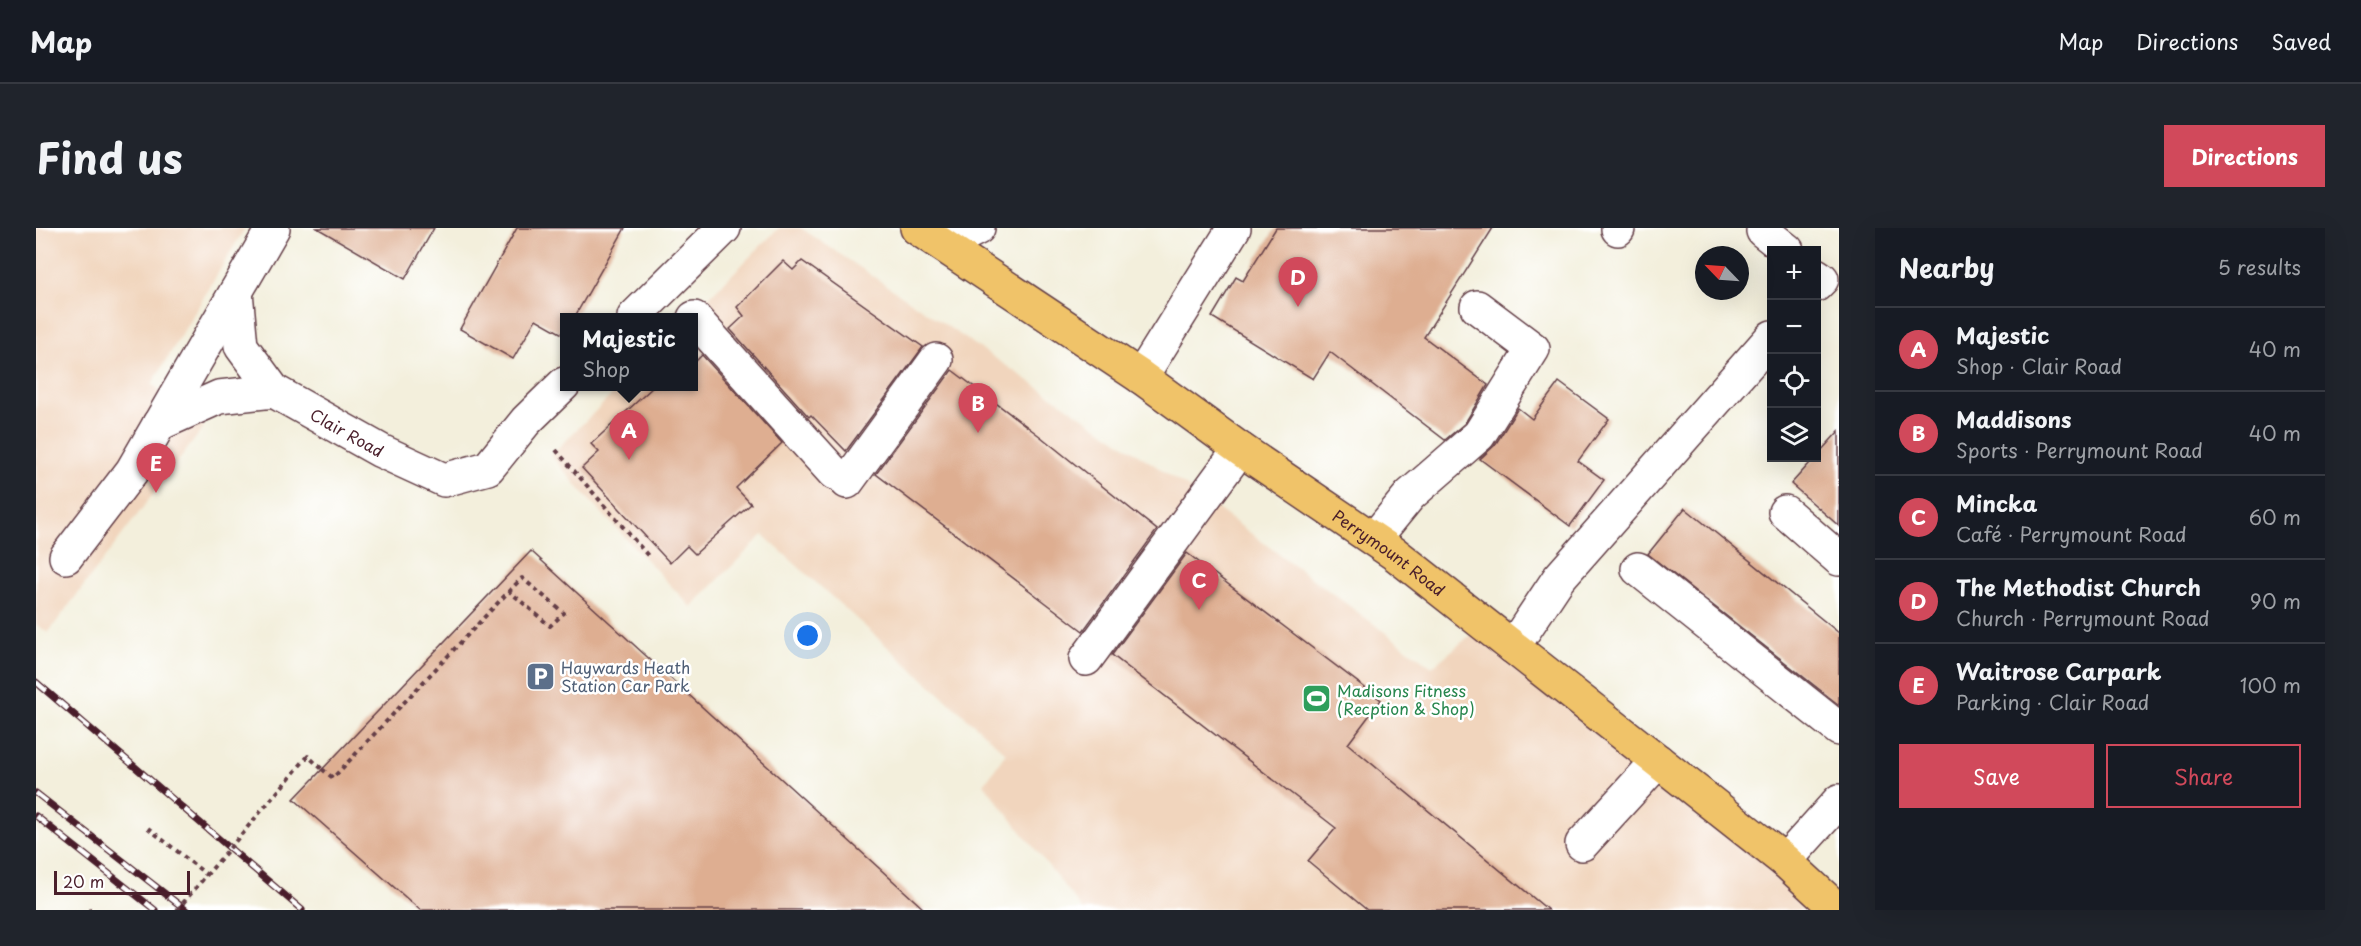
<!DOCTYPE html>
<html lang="en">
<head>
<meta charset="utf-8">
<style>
  :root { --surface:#171b24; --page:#20242c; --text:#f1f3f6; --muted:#9ea1a6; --line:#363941; --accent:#d1495b }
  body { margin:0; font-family:"Playpen Sans",sans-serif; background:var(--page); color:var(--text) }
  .controls { position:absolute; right:18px; top:18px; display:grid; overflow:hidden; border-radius:0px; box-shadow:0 6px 24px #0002 }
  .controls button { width:54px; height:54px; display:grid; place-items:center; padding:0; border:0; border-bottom:2px solid var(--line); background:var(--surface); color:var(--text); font:30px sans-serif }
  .compass { position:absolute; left:1659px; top:18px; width:54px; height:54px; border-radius:50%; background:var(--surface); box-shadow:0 6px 24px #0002; rotate:295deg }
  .scale { position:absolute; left:18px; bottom:15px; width:136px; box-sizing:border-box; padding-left:6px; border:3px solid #4a1f2b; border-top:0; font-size:16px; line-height:21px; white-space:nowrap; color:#4a1f2b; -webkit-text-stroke:4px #fff; paint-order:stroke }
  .you { position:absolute; left:772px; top:408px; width:21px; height:21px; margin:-15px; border:4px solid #fff; border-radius:50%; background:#1a73e8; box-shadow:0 0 0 9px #1a73e833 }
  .badge { display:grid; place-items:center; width:39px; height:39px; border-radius:50%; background:var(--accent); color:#fff; font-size:20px; font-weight:700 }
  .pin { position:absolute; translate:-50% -50px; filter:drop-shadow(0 2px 3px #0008) }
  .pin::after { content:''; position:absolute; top:32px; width:21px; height:18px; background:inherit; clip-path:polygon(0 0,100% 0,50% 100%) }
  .popup { position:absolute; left:524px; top:85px; width:138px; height:78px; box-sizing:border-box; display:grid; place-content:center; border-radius:0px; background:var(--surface); filter:drop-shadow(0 2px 4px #0005); font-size:20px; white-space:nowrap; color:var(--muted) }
  .popup b { font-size:22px; color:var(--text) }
  .popup::after { content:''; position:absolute; left:50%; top:100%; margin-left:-12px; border:12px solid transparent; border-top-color:var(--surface) }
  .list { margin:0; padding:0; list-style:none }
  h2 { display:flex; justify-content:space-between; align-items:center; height:78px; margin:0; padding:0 24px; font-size:26px }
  h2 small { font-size:20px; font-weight:400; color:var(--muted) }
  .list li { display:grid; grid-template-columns:39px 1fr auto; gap:18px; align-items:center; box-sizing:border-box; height:84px; padding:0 24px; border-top:2px solid var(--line) }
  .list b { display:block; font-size:22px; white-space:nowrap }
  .list p { margin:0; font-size:20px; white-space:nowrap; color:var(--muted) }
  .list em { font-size:20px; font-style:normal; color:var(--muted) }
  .actions { display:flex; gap:12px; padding:18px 24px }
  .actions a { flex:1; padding:14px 0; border:2px solid var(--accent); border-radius:0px; text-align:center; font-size:21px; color:var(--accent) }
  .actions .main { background:var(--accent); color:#fff }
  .icon { flex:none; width:33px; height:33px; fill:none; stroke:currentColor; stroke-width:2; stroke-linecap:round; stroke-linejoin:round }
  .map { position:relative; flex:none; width:1803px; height:682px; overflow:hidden; border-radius:0px }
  header { display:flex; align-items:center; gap:36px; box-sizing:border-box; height:84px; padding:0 30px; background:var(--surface); border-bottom:2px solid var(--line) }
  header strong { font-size:28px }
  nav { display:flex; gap:33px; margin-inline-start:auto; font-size:21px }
  .intro { display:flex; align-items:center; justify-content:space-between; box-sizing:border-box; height:144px; padding:0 36px }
  h1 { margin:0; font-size:42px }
  .button { padding:15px 27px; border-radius:0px; background:var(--accent); color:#fff; font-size:21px; font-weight:700 }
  main { display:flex; gap:36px; padding:0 36px }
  aside { flex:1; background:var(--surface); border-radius:0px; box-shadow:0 6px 24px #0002 }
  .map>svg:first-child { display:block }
</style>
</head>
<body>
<header>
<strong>Map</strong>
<nav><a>Map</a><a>Directions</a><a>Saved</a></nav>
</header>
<div class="intro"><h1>Find us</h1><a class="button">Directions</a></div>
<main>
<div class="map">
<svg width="1803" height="682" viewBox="0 0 1803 682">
  <rect width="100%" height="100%" fill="#fff"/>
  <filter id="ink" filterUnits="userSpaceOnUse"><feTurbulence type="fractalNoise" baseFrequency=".0167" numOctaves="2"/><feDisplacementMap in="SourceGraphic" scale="12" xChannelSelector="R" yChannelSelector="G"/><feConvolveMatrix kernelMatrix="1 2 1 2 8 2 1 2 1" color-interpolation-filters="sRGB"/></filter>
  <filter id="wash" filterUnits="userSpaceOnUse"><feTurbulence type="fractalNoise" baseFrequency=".008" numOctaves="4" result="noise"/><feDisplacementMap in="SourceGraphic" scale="24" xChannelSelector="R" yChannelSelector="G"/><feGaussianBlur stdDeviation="1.35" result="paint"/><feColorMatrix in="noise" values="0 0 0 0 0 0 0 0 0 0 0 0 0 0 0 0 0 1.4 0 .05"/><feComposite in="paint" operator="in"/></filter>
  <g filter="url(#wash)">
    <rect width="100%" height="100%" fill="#f3efdc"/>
    <path fill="#f1d5bd" d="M0,0h209l-93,156 52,43 -156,206 -12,-9z
      M743,0h22l395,265 236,174 52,-43 352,286h-753l-99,-126 22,-31 -243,-218 -72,72 -109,-115 -31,-37 69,-68 74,-1v-69h-5z"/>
    <g id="blocks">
      <path fill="#deae91" d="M281,0h117l-29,51z
        M481,0h108l-51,90h-10v17l-28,-16 -23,40 -53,-30z
        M1240,0h217l-69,109 64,48 -23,38 -20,17 -115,-88 -17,27 -101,-62 24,-40 7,4z
        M747,33l10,9 9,-9 121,86 -77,104 -35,-36 -2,2 -79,-88 14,-13 -7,-9z
        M666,127l80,88 -46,45 15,16 -56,50 -8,-8 -17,17 -88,-95 17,-16 -8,-8 62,-57h40v-23z
        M916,142l89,67 116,93 -74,101 -207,-157z
        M1523,154l50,37 -31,42 26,19 -34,46 -90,-67 15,-14 23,-37 14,11z
        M1803,203v95l-48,-42z
        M1649,280l154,125v72l-191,-151z
        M495,323l394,359h-505l-126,-111z
        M1151,325l194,147 -33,44 200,166h-181l-59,-49 28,-33 -224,-173z"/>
    </g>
  </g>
  <g filter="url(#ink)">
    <use href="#blocks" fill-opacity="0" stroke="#633e46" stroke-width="1.5"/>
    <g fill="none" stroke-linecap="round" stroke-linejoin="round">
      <defs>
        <g id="minor">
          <path d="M1582,0v1"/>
          <path d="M1727,3l24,19"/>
          <path d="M908,17l34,-17"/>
          <path d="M1780,47l6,4 -6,6"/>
          <path id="s1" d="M200,64l5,54 33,45 107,60 63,29 44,-12 38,-47 38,-37"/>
          <path d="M598,89l90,-89"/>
          <path d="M658,90l140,155"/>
          <path d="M1105,149l93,-149"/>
          <path d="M123,196l60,-27 55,-6"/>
          <path d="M811,254l89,-122"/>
          <path d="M1749,284l54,47"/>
          <path d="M1338,311l36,-44 69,-60 54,-86 -56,-42"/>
          <path d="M30,329l66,-86 141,-243"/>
          <path d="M1602,341l201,160"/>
          <path d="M1477,419l46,-69 213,-241"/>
          <path d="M1050,431l154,-210"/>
          <path d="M1546,616l76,-83"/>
          <path d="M1749,633l54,-60"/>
        </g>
        <g id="major">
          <path id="s2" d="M881,0l224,149 99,72 155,105 390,307 53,49"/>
        </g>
      </defs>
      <use href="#minor" stroke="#633e46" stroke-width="36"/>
      <use href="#major" stroke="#633e46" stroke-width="36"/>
      <path stroke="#633e46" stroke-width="4" stroke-dasharray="4.5 4.5" stroke-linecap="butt" d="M520,222l94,108
        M286,541l11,9 176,-187 13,-13 42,35 -14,13 -41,-35
        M112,600l59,47
        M53,681l1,1"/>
      <use href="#minor" stroke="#fff" stroke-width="33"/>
      <use href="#major" stroke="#f0c369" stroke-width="33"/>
      <defs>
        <path id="rail" d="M0,454l266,228
          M0,565l150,117
          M0,588l119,94"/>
      </defs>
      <use href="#rail" stroke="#4a1f2b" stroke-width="7"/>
      <use href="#rail" stroke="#fff" stroke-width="4.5" stroke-dasharray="14" stroke-linecap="butt"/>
      <path stroke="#633e46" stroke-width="4" stroke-dasharray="4.5 4.5" stroke-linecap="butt" d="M141,682l131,-154 14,13"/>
    </g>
  </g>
  <defs>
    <symbol id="parking-square" viewBox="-11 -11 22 22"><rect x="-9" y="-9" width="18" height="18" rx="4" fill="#5c6f8a" stroke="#fff"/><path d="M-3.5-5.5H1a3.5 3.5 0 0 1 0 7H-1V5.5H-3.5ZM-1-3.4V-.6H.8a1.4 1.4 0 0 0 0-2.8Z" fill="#fff"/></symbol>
    <symbol id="stadium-square" viewBox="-11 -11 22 22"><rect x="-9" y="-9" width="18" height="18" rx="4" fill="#2e9e5b" stroke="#fff"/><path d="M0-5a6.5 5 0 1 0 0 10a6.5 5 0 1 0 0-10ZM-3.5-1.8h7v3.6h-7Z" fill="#fff"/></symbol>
  </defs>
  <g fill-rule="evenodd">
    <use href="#parking-square" x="488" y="432" width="33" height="33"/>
    <use href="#stadium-square" x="1264" y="454" width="33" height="33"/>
  </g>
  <g text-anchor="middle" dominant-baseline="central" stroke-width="5" stroke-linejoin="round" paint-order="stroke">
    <g font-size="16" fill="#4a1f2b" stroke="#fff">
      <text stroke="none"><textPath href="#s1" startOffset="194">Clair Road</textPath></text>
      <text stroke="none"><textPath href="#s2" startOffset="573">Perrymount Road</textPath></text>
    </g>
    <g font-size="16" fill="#4e5e75" stroke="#fff" text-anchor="start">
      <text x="525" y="439">Haywards Heath<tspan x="525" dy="18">Station Car Park</tspan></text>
    </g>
    <g font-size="16" fill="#27864d" stroke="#fff" text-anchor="start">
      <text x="1301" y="462">Madisons Fitness<tspan x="1301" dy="18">(Recption &amp; Shop)</tspan></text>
    </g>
  </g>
</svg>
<div class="controls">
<button>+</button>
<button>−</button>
<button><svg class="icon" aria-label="locate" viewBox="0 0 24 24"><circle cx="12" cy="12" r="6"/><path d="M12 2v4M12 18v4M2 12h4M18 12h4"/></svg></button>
<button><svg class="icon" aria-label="layers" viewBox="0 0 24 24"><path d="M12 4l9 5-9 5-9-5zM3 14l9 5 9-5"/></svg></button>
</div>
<svg class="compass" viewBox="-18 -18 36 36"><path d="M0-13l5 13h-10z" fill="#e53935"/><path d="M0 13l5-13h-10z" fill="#9ea1a6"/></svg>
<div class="scale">20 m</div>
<div class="you"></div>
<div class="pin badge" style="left:593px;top:232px">A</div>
<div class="popup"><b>Majestic</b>Shop</div>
<div class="pin badge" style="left:942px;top:205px">B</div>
<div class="pin badge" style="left:1163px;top:382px">C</div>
<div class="pin badge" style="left:1262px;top:79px">D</div>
<div class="pin badge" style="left:120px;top:265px">E</div>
</div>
<aside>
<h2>Nearby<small>5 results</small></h2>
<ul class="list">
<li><span class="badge">A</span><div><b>Majestic</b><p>Shop · Clair Road</p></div><em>40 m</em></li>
<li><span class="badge">B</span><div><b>Maddisons</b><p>Sports · Perrymount Road</p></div><em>40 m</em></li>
<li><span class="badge">C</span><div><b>Mincka</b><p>Café · Perrymount Road</p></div><em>60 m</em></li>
<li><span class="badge">D</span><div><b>The Methodist Church</b><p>Church · Perrymount Road</p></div><em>90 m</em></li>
<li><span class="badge">E</span><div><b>Waitrose Carpark</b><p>Parking · Clair Road</p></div><em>100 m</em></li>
</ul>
<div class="actions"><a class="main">Save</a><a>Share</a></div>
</aside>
</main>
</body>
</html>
